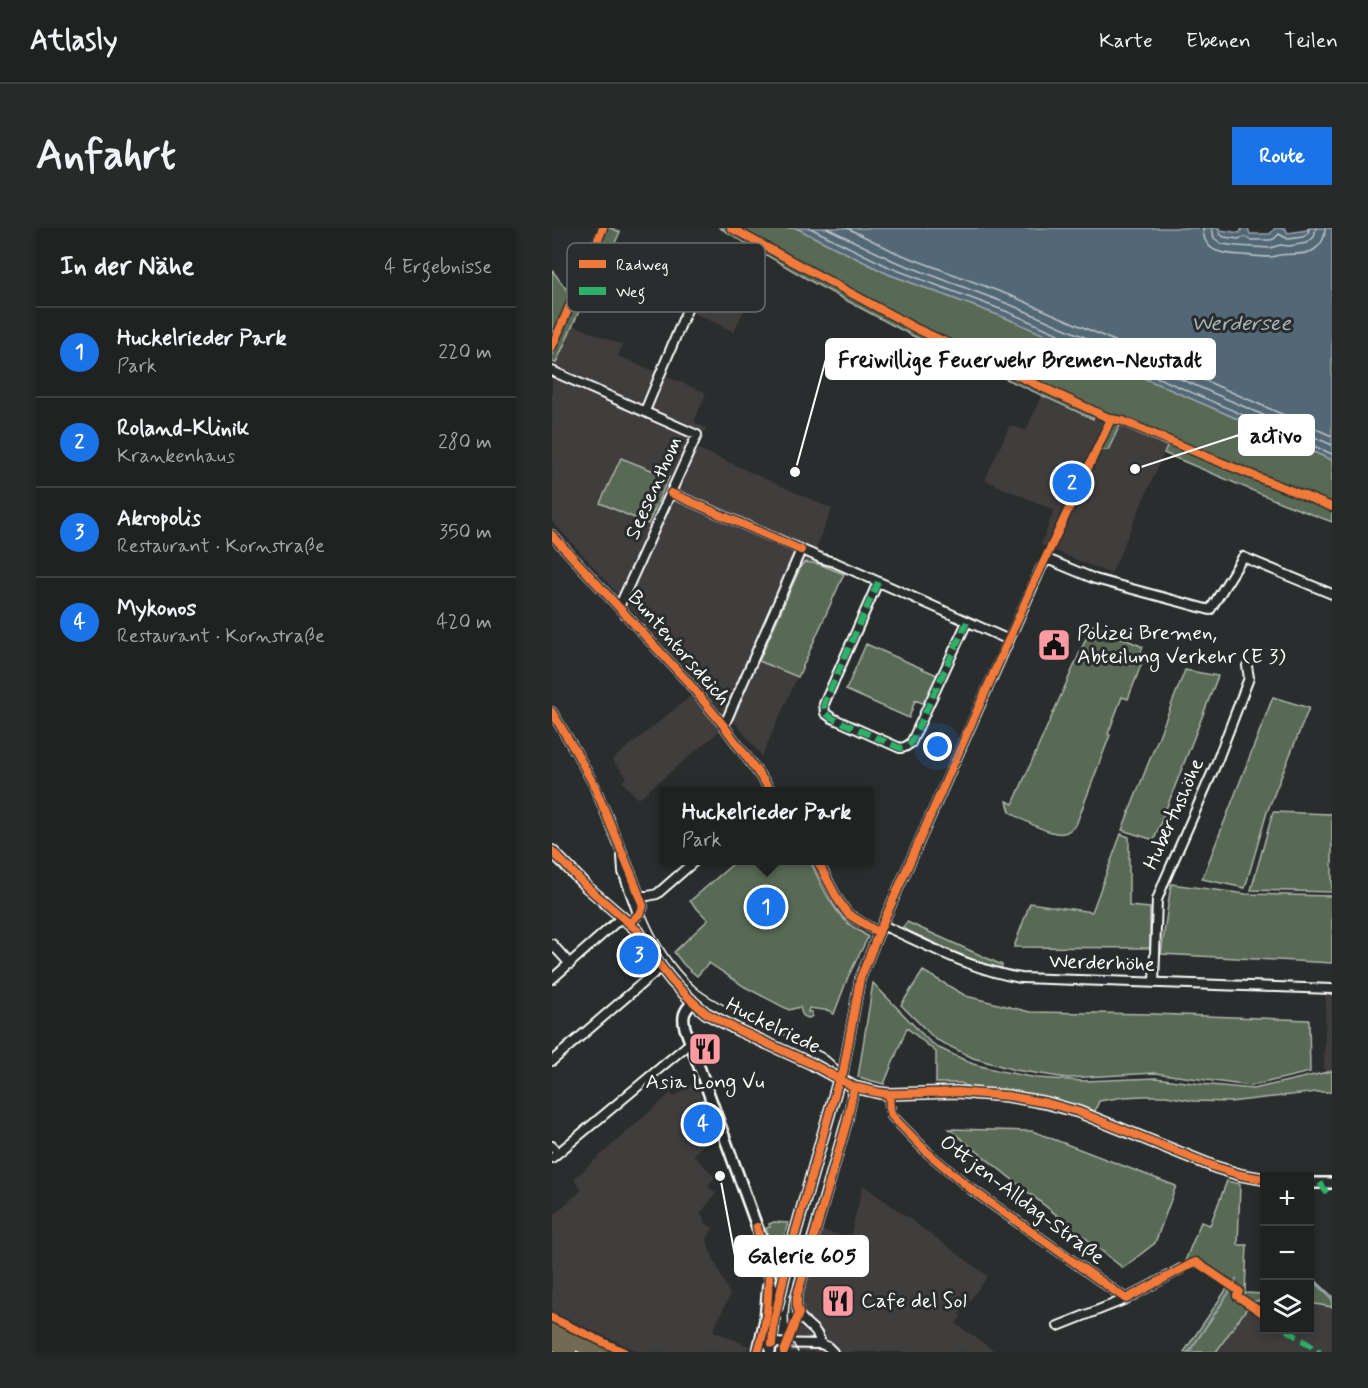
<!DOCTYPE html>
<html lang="de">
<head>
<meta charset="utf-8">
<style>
  :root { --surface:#202222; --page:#282a2a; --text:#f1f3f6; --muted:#a2a4a5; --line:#3d3f40; --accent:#1a73e8 }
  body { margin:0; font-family:Mynerve,sans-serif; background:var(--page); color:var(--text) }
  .controls { position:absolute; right:18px; bottom:18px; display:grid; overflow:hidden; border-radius:0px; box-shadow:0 3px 9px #0003 }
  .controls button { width:54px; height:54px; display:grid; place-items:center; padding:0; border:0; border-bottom:2px solid var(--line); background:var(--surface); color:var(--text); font:30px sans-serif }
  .you { position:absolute; left:386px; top:519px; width:21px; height:21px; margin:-15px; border:4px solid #fff; border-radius:50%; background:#1a73e8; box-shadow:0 0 0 9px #1a73e833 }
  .badge { display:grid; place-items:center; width:39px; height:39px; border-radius:50%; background:var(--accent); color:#fff; font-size:20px; font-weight:700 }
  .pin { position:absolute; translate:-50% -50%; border:3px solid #fff; box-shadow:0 2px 6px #0006 }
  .popup { position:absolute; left:108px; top:559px; width:213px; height:78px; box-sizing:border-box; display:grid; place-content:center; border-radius:0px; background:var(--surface); filter:drop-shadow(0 2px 4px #0005); font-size:20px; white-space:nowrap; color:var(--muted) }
  .popup b { font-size:22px; color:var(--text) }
  .popup::after { content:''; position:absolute; left:50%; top:100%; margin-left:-12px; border:12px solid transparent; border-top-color:var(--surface) }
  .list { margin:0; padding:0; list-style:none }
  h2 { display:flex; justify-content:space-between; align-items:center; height:78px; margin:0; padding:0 24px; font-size:26px }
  h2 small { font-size:20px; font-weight:400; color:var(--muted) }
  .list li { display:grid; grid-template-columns:39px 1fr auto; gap:18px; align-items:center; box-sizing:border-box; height:90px; padding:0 24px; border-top:2px solid var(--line) }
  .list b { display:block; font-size:22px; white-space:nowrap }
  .list p { margin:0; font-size:20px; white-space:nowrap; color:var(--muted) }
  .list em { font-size:20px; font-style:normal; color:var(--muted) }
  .icon { flex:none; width:33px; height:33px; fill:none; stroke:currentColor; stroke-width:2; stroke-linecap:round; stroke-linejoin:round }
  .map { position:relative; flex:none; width:780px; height:1124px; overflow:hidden; border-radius:0px }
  header { display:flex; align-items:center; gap:36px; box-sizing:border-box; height:84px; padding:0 30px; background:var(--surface); border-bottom:2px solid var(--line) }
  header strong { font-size:28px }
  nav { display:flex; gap:33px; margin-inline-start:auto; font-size:21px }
  .intro { display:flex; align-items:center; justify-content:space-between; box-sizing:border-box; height:144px; padding:0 36px }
  h1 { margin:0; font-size:42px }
  .button { padding:15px 27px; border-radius:0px; background:var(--accent); color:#fff; font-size:21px; font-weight:700 }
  main { display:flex; gap:36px; padding:0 36px }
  aside { flex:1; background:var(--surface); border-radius:0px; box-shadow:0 3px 9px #0003 }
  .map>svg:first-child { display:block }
</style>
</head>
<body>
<header>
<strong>Atlasly</strong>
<nav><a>Karte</a><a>Ebenen</a><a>Teilen</a></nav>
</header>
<div class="intro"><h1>Anfahrt</h1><a class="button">Route</a></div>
<main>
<aside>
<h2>In der Nähe<small>4 Ergebnisse</small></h2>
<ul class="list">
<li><span class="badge">1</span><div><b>Huckelrieder Park</b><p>Park</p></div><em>220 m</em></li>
<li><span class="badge">2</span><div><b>Roland-Klinik</b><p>Krankenhaus</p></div><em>280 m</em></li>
<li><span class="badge">3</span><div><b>Akropolis</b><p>Restaurant · Kornstraße</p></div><em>350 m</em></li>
<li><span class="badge">4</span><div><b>Mykonos</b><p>Restaurant · Kornstraße</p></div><em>420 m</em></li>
</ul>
</aside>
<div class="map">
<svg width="780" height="1124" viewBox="0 0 780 1124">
  <rect width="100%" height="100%" fill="#2a2d2e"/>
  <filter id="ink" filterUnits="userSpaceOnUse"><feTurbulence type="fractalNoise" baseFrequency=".0167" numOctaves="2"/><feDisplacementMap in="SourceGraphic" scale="12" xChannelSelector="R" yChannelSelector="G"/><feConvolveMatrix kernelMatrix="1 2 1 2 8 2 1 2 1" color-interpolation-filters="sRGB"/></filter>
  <g filter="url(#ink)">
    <path fill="#403c3d" d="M196,17l16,8 -20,46 4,2 -14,31 -46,-22 12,-28 9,-2 18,8 6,-4 6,-12 -3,-2z
      M21,97l49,20 -4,11 88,37 -12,29 12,6 -9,20 135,61 -16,39 32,15 -86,193 -30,-37 -11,-9 -38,-44 -131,-145v-149z
      M489,168l51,23 3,-5 72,32 -56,128 -70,-29 13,-35 -69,-30 25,-55 16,6z
      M140,467l30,34 -84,70 -16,-18 5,-4 -15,-17z
      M774,766h6v77l-8,1z
      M143,853l19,53 -21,21 22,22 -7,9 8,7 -15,20 5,11 7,4 -6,11 2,10 21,46 -17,36 36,15 -2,6h-108l-87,-40v-96l30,-26 -8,-11 13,-12 84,-74 3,4z
      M311,957l125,91 -29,39 2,2 -5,7 40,28h-218l23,-56 20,-66 29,8z
      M700,1073h12v29h46v-27l22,4v45h-116z"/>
    <path fill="#586a54" stroke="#acb4aa" stroke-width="1.5" d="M46,0h13l9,4 -11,24 -13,-4 -7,16 8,3 -41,92 -4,-1v-92l17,23z
      M168,0h76l92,46 118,44 326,142v62l-50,-19 -118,-50 3,-7 -47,-21 -12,25h-9l13,-29 -17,-7 -2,5 -182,-84 -97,-52z
      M69,230l48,19 -21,47 -48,-21z
      M253,334l14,2 25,10 -46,103 -39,-16 42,-95z
      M540,397l51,22 -5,11 5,2 -15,39 -6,-2 -14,37 2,1 -34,90c-4,3 -7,7 -12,8 -13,3 -42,-13 -54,-21l-3,-11 6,3z
      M314,416l71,31 -12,29 -10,-4 -6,18 -63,-28z
      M633,442l33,6 -64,164 -32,-10z
      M721,469l36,11 -42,104 -22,76 -43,-9z
      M721,584l59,2v78l-81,-2z
      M569,606l8,3v69l21,2v40l-136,-1 16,-44 62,9z
      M181,633h77c10,20 20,46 38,62 6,5 14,9 20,14l-20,40 -14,37 -3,-1v-2l-22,-3 -1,4h4v4l-3,2c-7,-1 -8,-5 -9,-11l-11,3 -44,-23 -36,-24 -12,13 -13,-11 -10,-13 34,-32 -18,-19 44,-38z
      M619,656l75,10 86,2v67l-171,-9z
      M355,694l95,43 -1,6c-35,-11 -66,-28 -99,-43z
      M371,743l43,25 64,16 124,2 155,6 1,52 -60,14 -95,-13 -88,5 -52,-8 -42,-12 -38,-19 -34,-34z
      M321,755l55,57 11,8 34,16 27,7 37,7 48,3 71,-3 44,6 53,5 79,-18v21h-15l-87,10 -36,-1 -28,-5h-22l-20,1 -25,4 -4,10c-44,-14 -82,-21 -127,-24l-7,-4h-25v-31l-29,-24 -23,56 -26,-7z
      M397,901l83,2 144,55 -21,57 -32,25z
      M675,953l13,3 -2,61h9l-2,48 19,1v7h-12l-36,51h-32l44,-65 -26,-18 -9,-2 -8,-6 16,-39 9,3z
      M222,994l14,1 -9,32 -2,1 -3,-1 -8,-27 4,-1 -1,-3z
      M758,1047l22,21v11l-22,-4z"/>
    <path fill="#536776" stroke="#98a4ad" stroke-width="1.5" d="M244,0h422l2,2 20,3 2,-5h6l2,6h20l5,-6h10l3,5 19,-3 1,-2h24v232l-326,-142 -118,-44z"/>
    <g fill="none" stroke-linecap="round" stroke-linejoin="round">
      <path stroke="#bac2c8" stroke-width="1.5" d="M258,0l81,40 117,44 324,142
        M275,0l67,33 117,44 321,140
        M295,0l50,25 117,44 318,139
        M651,0c0,25 20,26 40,27 9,1 19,2 28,2 3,0 6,-2 9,-2 11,-2 21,1 32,-4 9,-5 13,-13 13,-23
        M660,0l2,10 8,6 15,2 33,2 10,-3 9,1 18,-3 7,-6 2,-9
        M667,0l1,6 4,3 14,2 7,-2 6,3h19l4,-1 5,-5 9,5 15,-2 5,-4 1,-5"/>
      <path stroke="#98a4ad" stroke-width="2" d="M758,1049l22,22
        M637,1124l41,-61 6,-12"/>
      <defs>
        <path id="minor" d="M80,22l66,27v6l-53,128
          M0,143l145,64 -78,172
          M119,265l152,66 11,3 175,78
          M0,307l135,146 37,45 48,66
          M326,354l-54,122 1,9 7,5 68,30 5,-1 6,-4 56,-121
          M0,484l24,40 18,33 38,91 11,30 -2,6 -11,11
          M172,498l77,-176
          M70,628l1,16 14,39v4
          M265,632l21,40 10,14 31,19
          M87,668h9l9,-2 39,-34
          M330,697c45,20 90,45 139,53l311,11
          M0,716l18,20
          M0,751l70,-62
          M602,754l3,-82 7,-18 52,-118 33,-86 -2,-12
          M0,833l109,-94
          M287,851l4,-6 17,-94 22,-54 159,-357 6,-9 48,20 115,31 33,-53 89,37
          M337,866l1,15 2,7 36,37 43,36 155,110
          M0,918l6,7
          M0,930l138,-115
          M506,1098l68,-27 55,-30
          M213,1115l56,1 7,3 5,5
          M269,1116c-4,-17 -13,-16 -21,-28 -4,-6 -3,-13 -3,-20l50,-174 7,-35"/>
        <path id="tertiary" d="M0,623l35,36 51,44 23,36 11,14 21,21 13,11 34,18 72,33 42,23 26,6 9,1 68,-2 51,4 39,7 32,9 136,55 26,8 23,4
          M141,774c-9,9 -11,14 -8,26l76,210 12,53 1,30 -4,31
          M758,955h22
          M225,1079l12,-52 50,-176
          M206,1124l7,-32 3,-34"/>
        <path id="primary" d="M0,1095l63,29"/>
        <path id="trunk" d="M0,1105l42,19
          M0,1115l18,9"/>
      </defs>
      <use href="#minor" stroke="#fff" stroke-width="12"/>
      <use href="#tertiary" stroke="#fff" stroke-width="14"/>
      <use href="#primary" stroke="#fff" stroke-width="16"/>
      <use href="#trunk" stroke="#fff" stroke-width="16"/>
      <use href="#minor" stroke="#2a2d2e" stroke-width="8"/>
      <use href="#tertiary" stroke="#2a2d2e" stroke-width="9"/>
      <use href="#primary" stroke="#736b52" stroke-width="12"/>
      <use href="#trunk" stroke="#736b52" stroke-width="12"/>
      <path stroke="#fff" stroke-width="1.5" d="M0,481c21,34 41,67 56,104 26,60 37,132 90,176 17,13 37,22 56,31 23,11 46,22 69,33 19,12 26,28 23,50l-56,194c-3,20 -3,38 8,55"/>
      <path stroke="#2db169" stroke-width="6" stroke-dasharray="12 6" stroke-linecap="butt" d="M326,354l-54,122 1,9 7,5 68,30 5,-1 6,-4 56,-121
        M768,955l7,10h5
        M735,1102l33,22"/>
      <defs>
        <path id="cycleway" d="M179,0l186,101 185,86 9,4 12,2 87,37 122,49
          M0,119l51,-119
          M119,265l130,57
          M0,307l135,146 37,45 48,66
          M0,484l24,40 18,33 38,91 11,30 -2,6 -11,11
          M0,623l35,36 51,44 23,36 11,14 21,21 13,11 34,18 72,33 42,23 26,6 9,1 68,-2 51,4 39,7 32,9 136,55 26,8 23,4
          M265,632l21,40 10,14 31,19
          M337,866l1,15 2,7 36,37 43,36 155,110 65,-35 5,-2 43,29 -2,5 27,18
          M205,999l12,50 -2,35 -3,18 -6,22
          M0,1090l72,34
          M220,1116l2,-23 15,-66 50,-176 4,-6 17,-94 22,-54 149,-336 80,-170
          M232,1124l15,-39 -2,-7v-10l50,-174 7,-35"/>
      </defs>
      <use href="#cycleway" stroke="#2a2d2e" stroke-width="11"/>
      <use href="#cycleway" stroke="#f17a3a" stroke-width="8"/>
    </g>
  </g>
  <defs>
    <symbol id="civic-square" viewBox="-11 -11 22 22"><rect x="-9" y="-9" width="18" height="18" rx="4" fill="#ff9aa2" stroke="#2a2d2e"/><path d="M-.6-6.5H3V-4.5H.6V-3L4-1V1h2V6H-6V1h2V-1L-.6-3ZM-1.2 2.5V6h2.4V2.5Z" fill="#111"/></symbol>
    <symbol id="restaurant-square" viewBox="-11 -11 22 22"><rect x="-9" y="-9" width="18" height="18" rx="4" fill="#ff9aa2" stroke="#2a2d2e"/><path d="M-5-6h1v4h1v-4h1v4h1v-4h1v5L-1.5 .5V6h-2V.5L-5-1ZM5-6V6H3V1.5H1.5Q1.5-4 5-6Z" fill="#111"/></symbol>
  </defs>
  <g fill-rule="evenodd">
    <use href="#civic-square" x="483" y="398" width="38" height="38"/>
    <use href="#restaurant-square" x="134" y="802" width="38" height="38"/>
    <use href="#restaurant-square" x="267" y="1054" width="38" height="38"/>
  </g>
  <g text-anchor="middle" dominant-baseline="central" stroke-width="6" stroke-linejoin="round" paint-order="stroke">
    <g font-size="21" fill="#fff" stroke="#2a2d2e">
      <text transform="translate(102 260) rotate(-66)">Seesenthom</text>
      <text transform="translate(127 420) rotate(49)">Buntentorsdeich</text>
      <text transform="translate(622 586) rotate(-66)">Hubertushöhe</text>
      <text transform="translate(550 735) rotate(2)">Werderhöhe</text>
      <text transform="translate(221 798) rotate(26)">Huckelriede</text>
      <text transform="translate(470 972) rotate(37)">Ottjen-Alldag-Straße</text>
    </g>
    <g font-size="21" fill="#fff" stroke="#2a2d2e" text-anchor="start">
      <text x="525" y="405">Polizei Bremen,<tspan x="525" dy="24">Abteilung Verkehr (E 3)</tspan></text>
      <text x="153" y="854" text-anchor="middle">Asia Long Vu</text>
      <text x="309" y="1073">Cafe del Sol</text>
    </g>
    <g font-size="22" font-style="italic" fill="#a9b3ba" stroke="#2a2d2e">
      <text x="689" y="96">Werdersee</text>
    </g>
  </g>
  <rect x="15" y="15" width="198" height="69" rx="9" fill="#2a2d2e" stroke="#6a6c6d" stroke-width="1.5"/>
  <rect x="27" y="32" width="27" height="8" fill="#f17a3a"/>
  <rect x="27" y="59" width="27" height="8" fill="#2db169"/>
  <g font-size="16" fill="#fff">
    <text x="64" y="42">Radweg</text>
    <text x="64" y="69">Weg</text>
  </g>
  <path fill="none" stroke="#fff" stroke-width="2" d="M243 244L274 131M583 241L687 207M168 948L183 1028"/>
  <g fill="#fff" stroke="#2a2d2e" stroke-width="2">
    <circle cx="243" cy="244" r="6"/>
    <circle cx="583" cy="241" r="6"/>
    <circle cx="168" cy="948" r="6"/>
  </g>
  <g fill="#fff" stroke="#fff" stroke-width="2">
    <rect x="274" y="111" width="389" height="40" rx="6"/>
    <rect x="687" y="187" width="75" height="40" rx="6"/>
    <rect x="183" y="1008" width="133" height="40" rx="6"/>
  </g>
  <g font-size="22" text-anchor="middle" font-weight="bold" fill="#111">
    <text x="468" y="139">Freiwillige Feuerwehr Bremen-Neustadt</text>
    <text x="724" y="215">activo</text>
    <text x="250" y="1035">Galerie 605</text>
  </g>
</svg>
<div class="controls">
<button>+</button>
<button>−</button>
<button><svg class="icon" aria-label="layers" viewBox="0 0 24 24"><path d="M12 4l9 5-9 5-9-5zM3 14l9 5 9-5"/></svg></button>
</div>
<div class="you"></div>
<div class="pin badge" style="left:214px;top:679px">1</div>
<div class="popup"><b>Huckelrieder Park</b>Park</div>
<div class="pin badge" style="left:520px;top:255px">2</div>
<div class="pin badge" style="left:87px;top:727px">3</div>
<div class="pin badge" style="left:151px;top:896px">4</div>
</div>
</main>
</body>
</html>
